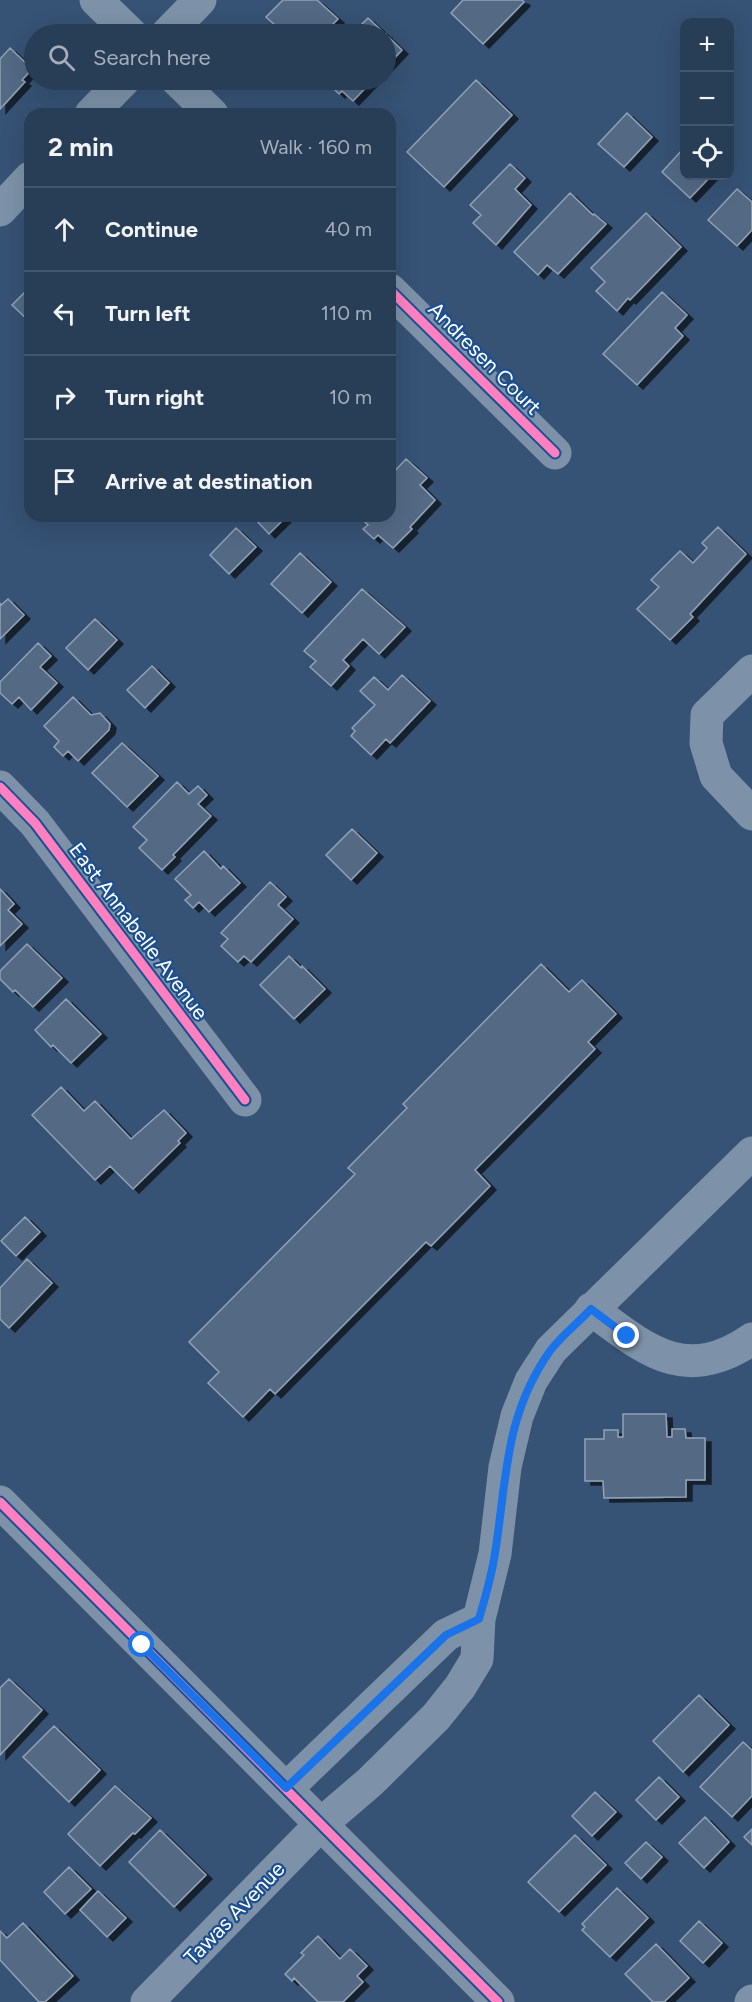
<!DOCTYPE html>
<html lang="en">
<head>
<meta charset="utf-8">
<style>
  :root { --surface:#283e57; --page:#344961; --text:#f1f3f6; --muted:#a5aeba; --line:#44576d }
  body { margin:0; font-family:Figtree,sans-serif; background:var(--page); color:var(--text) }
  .controls { position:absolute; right:18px; top:18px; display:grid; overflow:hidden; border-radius:12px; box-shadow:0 6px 24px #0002 }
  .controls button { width:54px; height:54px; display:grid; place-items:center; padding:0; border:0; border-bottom:2px solid var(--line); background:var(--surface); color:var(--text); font:30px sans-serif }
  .stop { position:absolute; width:18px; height:18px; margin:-14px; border:4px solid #1a73e8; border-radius:50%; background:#fff }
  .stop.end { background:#1a73e8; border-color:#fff; box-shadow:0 2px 6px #0008 }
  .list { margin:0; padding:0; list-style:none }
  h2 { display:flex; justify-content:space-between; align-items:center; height:78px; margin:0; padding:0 24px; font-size:26px }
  h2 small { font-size:20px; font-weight:400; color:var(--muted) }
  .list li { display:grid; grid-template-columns:39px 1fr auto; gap:18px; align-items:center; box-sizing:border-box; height:84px; padding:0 24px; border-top:2px solid var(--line) }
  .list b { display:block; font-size:22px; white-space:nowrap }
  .list em { font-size:20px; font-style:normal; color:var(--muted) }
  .icon { flex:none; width:33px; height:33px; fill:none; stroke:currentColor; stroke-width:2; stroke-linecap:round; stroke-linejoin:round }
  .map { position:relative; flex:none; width:752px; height:2002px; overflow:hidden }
  .search { position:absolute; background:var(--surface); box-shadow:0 6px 24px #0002; left:24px; top:24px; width:372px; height:66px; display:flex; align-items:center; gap:15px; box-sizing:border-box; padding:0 21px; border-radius:33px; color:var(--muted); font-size:22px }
  .panel { position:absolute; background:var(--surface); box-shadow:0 6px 24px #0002; left:24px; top:108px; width:372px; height:414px; border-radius:18px }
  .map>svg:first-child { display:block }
</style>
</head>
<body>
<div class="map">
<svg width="752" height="2002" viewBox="0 0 752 2002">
  <defs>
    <filter id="shadow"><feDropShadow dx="6" dy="4" stdDeviation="0" flood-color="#0009"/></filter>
  </defs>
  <rect width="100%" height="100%" fill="#365274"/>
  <path fill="#526984" stroke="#92a2b6" stroke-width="1.5" filter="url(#shadow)" d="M283,0h34l21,19 -15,15h-46l-4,-3 4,-4 -11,-10z
    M463,0h59l2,2 -41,42 -32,-31z
    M368,18l34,32 -16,17v-33h-34z
    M10,48l22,21 -10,11 3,2 -25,27v-50z
    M325,80h48l-20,21 -11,-10 -3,3z
    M476,80l36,35 -68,72 -37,-35z
    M627,113l25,24 -28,30 -26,-23z
    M684,148v28h27l-21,22 -28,-26z
    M510,164l15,14 -10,11 16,16 -35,40 -23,-22 8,-8 -11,-10z
    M737,189l15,13v28l-15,16 -29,-26z
    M570,193l23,22 1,-1 12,10 -48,50 -11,-9 -9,10 -24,-23z
    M646,213l35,34 -51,53 -2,-2 -11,13 -21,-20 9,-9 -14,-14z
    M30,287v35l-18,-17z
    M662,292l25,23 -12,13 8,8 -46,49 -34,-31z
    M406,459l21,19 -7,7 15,15 -25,27 2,2 -19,19 -15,-13 -4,4 -11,-10 5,-4 -9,-9h31v-40z
    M261,516h26l-18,18 -13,-14z
    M718,527l28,27 -56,60 3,3 -23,23 -33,-31 22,-22 -8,-7 29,-29 13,12 14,-15 -5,-5z
    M236,528l20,19 -27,27 -19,-19z
    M300,553l31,29 -29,31 -31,-29z
    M362,589l43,38 -26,27 -16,-15 -20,21 6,6 -18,20 -21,-19 6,-6 -12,-10z
    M8,599l16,16 -24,24v-36l1,2z
    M95,619l22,21 -29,30 -22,-22z
    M38,643l13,13 -11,11 17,16 -26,27 -12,-13 -7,7 -12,-11v-11z
    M152,666l17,17 -24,25 -18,-18z
    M402,675l28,26 -40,42 -4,-4 -15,16 -20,-19 4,-5 -3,-3 23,-23 -15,-14 14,-14 14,13z
    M73,697l18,18 9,-2 10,11 -1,6 -31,31 -10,-10 -5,5 -9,-9 5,-6 -15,-15z
    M122,743l36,33 -31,31 -35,-34z
    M177,782l12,12 9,-8 9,9 -9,9 13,12 -38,39 2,2 -13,13 -23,-22 8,-8 -14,-13z
    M352,829l25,24 -26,27 -25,-25z
    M204,851l17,18 2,-3 17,17 -31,29 -10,-10 -6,6 -8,-8 6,-5 -16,-16z
    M270,882l16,15 -8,8 15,14 -42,43 -7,-6 -6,6 -17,-16 7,-7 -7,-6z
    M0,889l14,15 -6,6 14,14 -22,22z
    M27,944l35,34 -29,29 -18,-17 -2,2 -13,-13v-8z
    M289,956l12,12 1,-2 23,23 -31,30 -34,-34z
    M541,964l28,28 13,-12 34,34 -28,28 7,7 -120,121 15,16 -59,60 -5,-4 -151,152 -5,-5 -27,28 -35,-34 11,-11 -30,-30 166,-168 -7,-6 59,-60 -4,-4z
    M66,999l35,35 -30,29 -18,-18 -2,2 -16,-17z
    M61,1087l23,24 11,-10 36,38 33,-29 22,23 -8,8 2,2 -47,46 -23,-23 -15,14 -63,-65z
    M25,1217l15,15 -24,24 -15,-15z
    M27,1259l25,24 -43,45 -9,-9v-31z
    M623,1414h43l1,23h5v-8h13l1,9h19v42h-19v17l-82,1 -1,-17h-18v-42h19v-9h14v7h5z
    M9,1679l33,31 -42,45v-67z
    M699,1695l30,30 -46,47 -30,-31z
    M54,1726l46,44 -31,32 -46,-45z
    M743,1742l9,8v46l-20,21 -32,-30z
    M659,1777l20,20 -23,23 -20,-20z
    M115,1786l36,32 -16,16 -2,-1 -33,33 -32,-32z
    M595,1792l21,20 -24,24 -20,-20z
    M705,1817l24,25 -25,26 -25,-25z
    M752,1829v16l-8,-8z
    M160,1830l46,45 -32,32 -45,-45z
    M575,1835l31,30 -47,47 -31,-30z
    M646,1842l16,15 -21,22 -16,-16z
    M69,1867l22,22 -26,25 -21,-22z
    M617,1888l31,30 -38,39 -28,-27 3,-3 -3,-3z
    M98,1891l28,27 -19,19 -27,-27z
    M699,1921l23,22 -19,20 -23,-22z
    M23,1923l50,53 -28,26h-6l-39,-42v-29l7,7z
    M318,1936l22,23 10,-10 17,17 -10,10 6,6 -20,20h-25l-24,-24 -2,3 -7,-7 19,-19 -3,-2z
    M656,1944l33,34 -25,24h-11l-28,-28z"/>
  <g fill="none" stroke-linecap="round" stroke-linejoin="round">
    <path stroke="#7d92a8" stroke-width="33" d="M96,0l35,34
      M167,34l33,-34
      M177,80l35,34
      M91,114l33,-34
      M0,210l30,-32
      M390,290l165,163
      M752,671l-45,44 -1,28 10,33 36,38
      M0,787l35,36 210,277
      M591,1309c55,41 94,76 161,30
      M0,1502l498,500
      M286,1789l160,-154 33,-16
      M147,2002l174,-178 49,-42 66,-65 24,-30 17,-28 2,-40 16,-65 10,-87 12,-51 14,-35 20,-31 201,-197
      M751,2002l1,-1"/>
    <defs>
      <path id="cycleway" d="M390,290l165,163
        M0,787l35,36 210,277
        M0,1502l498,500"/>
    </defs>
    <use href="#cycleway" stroke="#1b4f8f" stroke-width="13"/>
    <use href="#cycleway" stroke="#ff80c0" stroke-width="9"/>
  </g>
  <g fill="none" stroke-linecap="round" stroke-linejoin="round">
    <path stroke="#1a73e8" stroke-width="8" d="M142,1645l144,143 160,-153 33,-16c6,-21 13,-44 16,-66 12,-74 9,-137 55,-202 11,-15 28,-28 41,-42l36,27"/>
  </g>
  <g text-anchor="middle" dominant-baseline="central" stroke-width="4.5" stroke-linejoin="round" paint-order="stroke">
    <g font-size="21" fill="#fff" stroke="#1b4f8f">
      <text transform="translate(485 358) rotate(45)">Andresen Court</text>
      <text transform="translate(139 931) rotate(53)">East Annabelle Avenue</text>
      <text transform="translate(234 1913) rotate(-46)">Tawas Avenue</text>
    </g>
  </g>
</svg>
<div class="controls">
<button>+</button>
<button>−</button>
<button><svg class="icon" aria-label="locate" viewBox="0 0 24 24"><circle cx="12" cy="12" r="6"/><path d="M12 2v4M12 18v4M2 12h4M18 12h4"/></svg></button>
</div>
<div class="stop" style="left:142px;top:1645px"></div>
<div class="stop end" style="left:627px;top:1336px"></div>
<div class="search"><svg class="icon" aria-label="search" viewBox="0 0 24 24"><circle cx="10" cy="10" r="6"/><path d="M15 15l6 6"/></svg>Search here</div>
<section class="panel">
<h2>2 min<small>Walk · 160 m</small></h2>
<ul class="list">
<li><svg class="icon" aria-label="ahead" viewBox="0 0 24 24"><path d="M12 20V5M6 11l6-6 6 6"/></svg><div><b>Continue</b></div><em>40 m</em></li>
<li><svg class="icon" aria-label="left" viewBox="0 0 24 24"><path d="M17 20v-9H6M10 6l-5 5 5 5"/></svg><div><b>Turn left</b></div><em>110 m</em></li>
<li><svg class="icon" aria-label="right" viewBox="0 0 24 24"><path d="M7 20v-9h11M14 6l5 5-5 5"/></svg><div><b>Turn right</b></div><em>10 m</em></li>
<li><svg class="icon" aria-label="arrive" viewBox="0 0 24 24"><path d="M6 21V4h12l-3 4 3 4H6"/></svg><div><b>Arrive at destination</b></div></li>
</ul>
</section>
</div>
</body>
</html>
